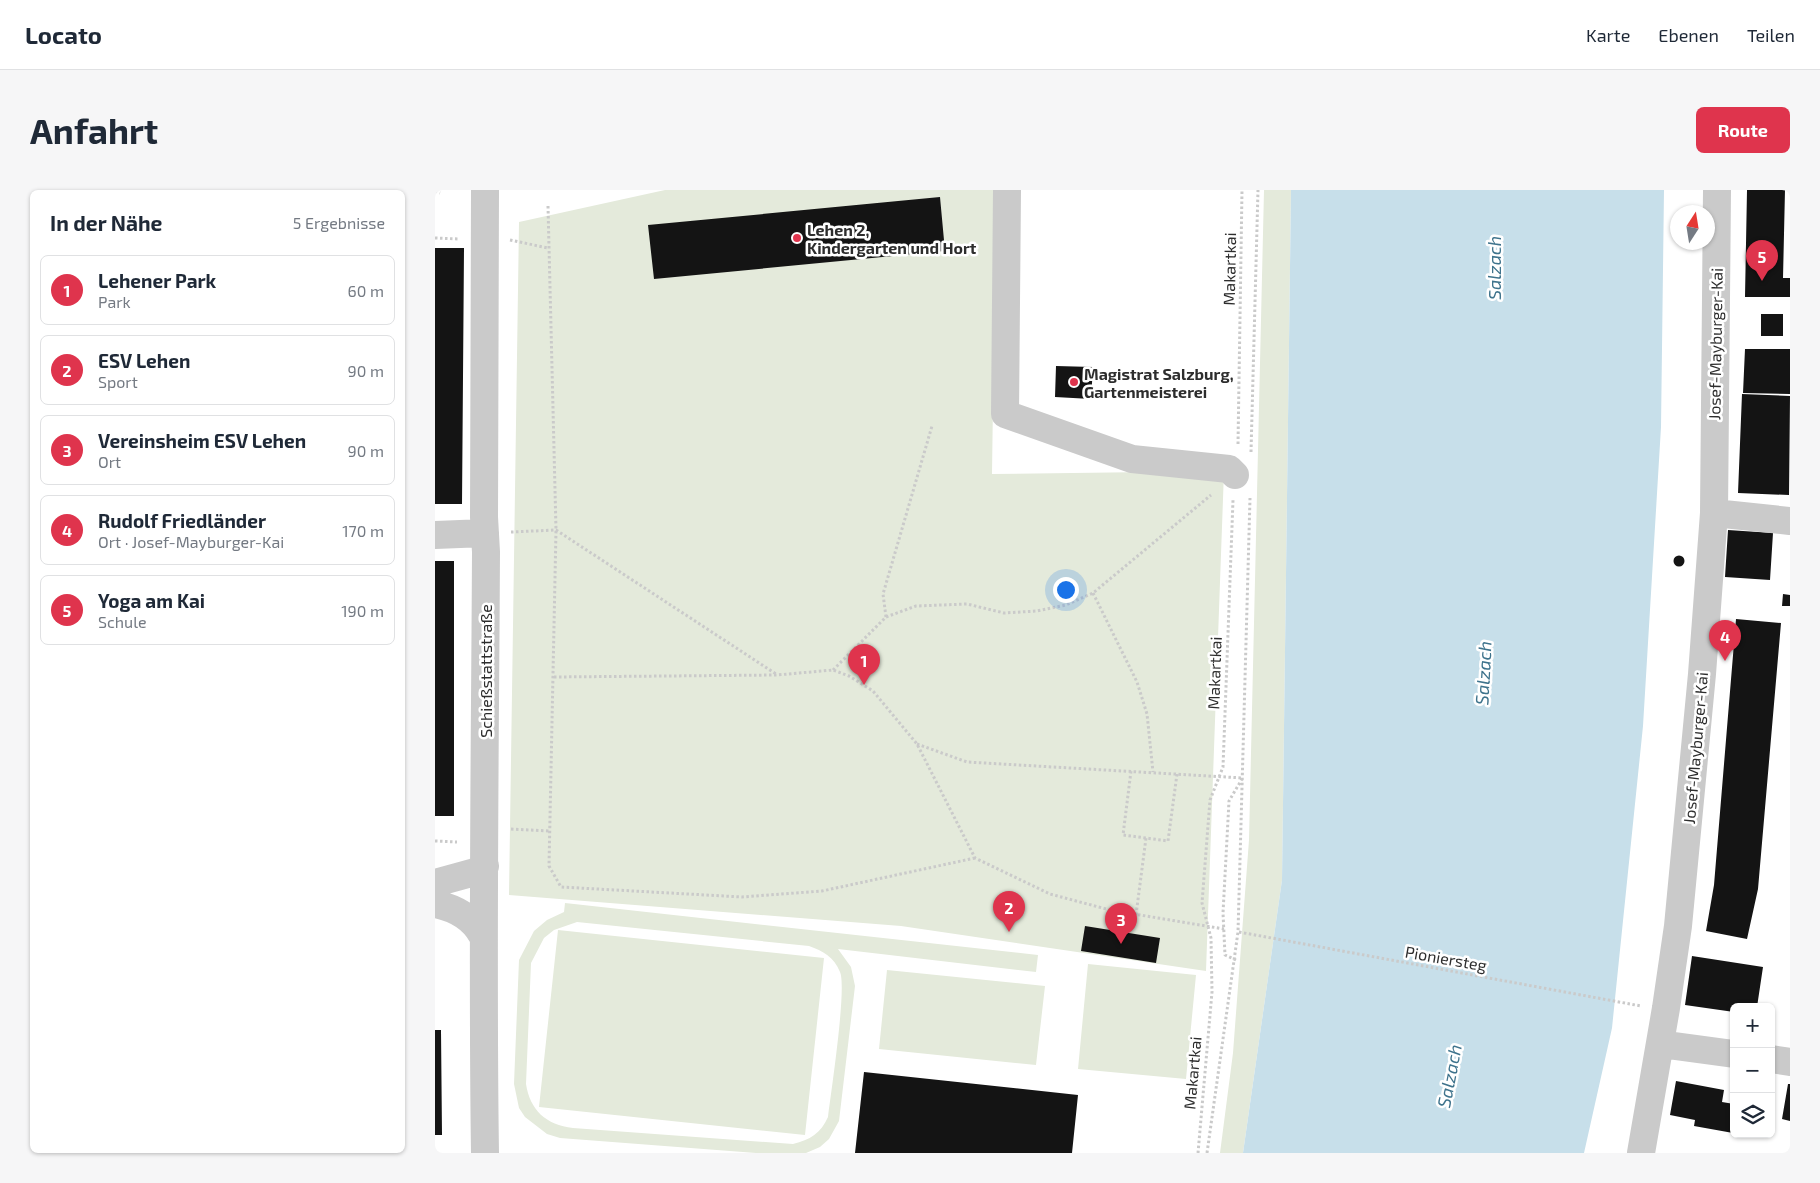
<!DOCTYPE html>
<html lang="de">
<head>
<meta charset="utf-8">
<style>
  :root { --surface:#fff; --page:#f6f6f7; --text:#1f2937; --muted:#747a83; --line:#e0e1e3; --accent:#df344d }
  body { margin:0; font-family:"Exo 2",sans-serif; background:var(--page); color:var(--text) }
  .controls { position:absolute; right:15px; bottom:15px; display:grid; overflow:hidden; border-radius:8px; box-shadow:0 1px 4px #0004 }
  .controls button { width:45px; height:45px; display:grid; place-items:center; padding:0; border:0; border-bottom:1px solid var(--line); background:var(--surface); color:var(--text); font:25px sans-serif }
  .compass { position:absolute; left:1235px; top:15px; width:45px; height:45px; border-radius:50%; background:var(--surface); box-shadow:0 1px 4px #0004; rotate:12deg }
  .you { position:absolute; left:630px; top:399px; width:18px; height:18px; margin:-12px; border:4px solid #fff; border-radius:50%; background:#1a73e8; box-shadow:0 0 0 8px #1a73e833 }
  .badge { display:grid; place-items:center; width:32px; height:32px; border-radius:50%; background:var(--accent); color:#fff; font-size:16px; font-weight:700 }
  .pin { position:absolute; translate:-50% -41px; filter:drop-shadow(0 1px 2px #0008) }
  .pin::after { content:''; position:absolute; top:26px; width:18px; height:15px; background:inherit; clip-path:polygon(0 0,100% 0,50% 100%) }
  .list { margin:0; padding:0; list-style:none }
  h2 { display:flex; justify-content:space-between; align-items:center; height:65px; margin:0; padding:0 20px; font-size:21px }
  h2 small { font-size:16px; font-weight:400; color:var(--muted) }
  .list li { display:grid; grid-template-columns:32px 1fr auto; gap:15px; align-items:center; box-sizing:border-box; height:70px; margin:0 10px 10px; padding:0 10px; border:1px solid var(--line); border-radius:8px }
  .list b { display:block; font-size:19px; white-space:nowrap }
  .list p { margin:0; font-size:16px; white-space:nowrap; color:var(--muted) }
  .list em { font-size:16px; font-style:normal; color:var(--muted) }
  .icon { flex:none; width:28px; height:28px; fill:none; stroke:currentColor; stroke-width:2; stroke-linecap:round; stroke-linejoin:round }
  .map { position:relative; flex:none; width:1355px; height:963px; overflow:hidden; border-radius:8px }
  header { display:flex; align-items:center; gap:30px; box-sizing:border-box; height:70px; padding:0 25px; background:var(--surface); border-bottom:1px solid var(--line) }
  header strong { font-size:24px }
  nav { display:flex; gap:28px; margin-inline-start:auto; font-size:18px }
  .intro { display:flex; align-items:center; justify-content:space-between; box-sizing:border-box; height:120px; padding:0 30px }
  h1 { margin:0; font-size:35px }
  .button { padding:12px 22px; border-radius:8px; background:var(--accent); color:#fff; font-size:18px; font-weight:700 }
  main { display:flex; gap:30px; padding:0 30px }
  aside { flex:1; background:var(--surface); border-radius:8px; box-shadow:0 1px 4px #0004 }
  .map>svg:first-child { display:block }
</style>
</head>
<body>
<header>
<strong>Locato</strong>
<nav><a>Karte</a><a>Ebenen</a><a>Teilen</a></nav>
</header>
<div class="intro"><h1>Anfahrt</h1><a class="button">Route</a></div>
<main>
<aside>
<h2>In der Nähe<small>5 Ergebnisse</small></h2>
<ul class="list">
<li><span class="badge">1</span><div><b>Lehener Park</b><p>Park</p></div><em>60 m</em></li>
<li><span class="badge">2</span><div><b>ESV Lehen</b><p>Sport</p></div><em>90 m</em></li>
<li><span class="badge">3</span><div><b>Vereinsheim ESV Lehen</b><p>Ort</p></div><em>90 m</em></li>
<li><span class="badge">4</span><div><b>Rudolf Friedländer</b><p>Ort · Josef-Mayburger-Kai</p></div><em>170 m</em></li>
<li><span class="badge">5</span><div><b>Yoga am Kai</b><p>Schule</p></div><em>190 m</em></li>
</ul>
</aside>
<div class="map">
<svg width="1355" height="963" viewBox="0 0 1355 963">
  <rect width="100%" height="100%" fill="#fff"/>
  <path fill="#e4eadb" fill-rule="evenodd" d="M230,0h331l-4,284 232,-3 -18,500 -305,-45 -392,-31 10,-673z
    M829,0h27l-9,690 -39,273h-23l13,-100 16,-213z
    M130,713l473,52 -2,17 -198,-23 13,18 4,19 -16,135 -10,18 -9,8 -14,6h-50l-196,-15 -13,-4 -22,-17 -6,-9 -5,-24 5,-124 15,-29 13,-11 17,-8zM142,732l232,24c14,5 25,11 31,26 7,16 -9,120 -12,145 -7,16 -18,23 -35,27l-220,-16c-27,-3 -43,-18 -47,-44l5,-121 13,-25 10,-8z
    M123,740l266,28 -19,177 -266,-28z
    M653,774l108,11 -10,104 -108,-10z
    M452,780l158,16 -9,79 -157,-16z"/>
  <path fill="#c7dfea" d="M856,0h373l-3,237 -18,299 -31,302 -28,125h-341l39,-273z"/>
  <path fill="#141414" d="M1312,0h38l-2,88h7v19h-45z
    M505,7l5,54 -291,28 -6,-54z
    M0,58h29l-2,256h-27z
    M1326,124h22v22h-22z
    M1310,159h45v45l-47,-1z
    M621,176l37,1 -2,32 -36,-2z
    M1307,204l48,2 -1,99 -51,-2z
    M1293,340l45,3 -3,47 -45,-3z
    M1238.5 371a5.5 5.5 0 1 1 11 0a5.5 5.5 0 1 1-11 0Z
    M0,371h19v255h-19z
    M1348,404l7,1v11h-8z
    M1301,429l45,4 -23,266 -11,50 -41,-8 8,-46z
    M650,736l75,12 -4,25 -75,-12z
    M1257,766l71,11 -6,40h-23v5l-49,-7z
    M0,840h6l1,105h-7z
    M429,882l214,23 -6,58h-217z
    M1241,891l48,9 -2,12 12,2 -1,29 -39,-7 1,-6 -25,-5z
    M1353,894h2v37l-8,-2z"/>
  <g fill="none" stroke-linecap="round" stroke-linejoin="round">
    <path stroke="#cacaca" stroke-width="3" stroke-dasharray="2.5 2.5" stroke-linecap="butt" d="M0,1l5,2
      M113,16l8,324 -7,336 12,21 181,10 80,-6 153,-33
      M0,48l24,1
      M75,50l38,8
      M803,254l4,-254
      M816,262l7,-262
      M76,342l45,-2 220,144
      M658,403l44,89 10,32 6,58
      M451,427l-3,-23 49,-168
      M398,480l53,-53 30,-11 51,-2 37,9 33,-2 29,-6 27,-12 118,-98
      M119,487l223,-2 56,-5 16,6 24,15 44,53 58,114 75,36 60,16 114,19
      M482,554l50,18 276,16
      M696,581l-8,64 23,3
      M76,639l38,2
      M0,651l22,1
      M701,725l10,-77 22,3 9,-67
      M804,742l402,74
      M801,770l-11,-5 -2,-42 6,-112 13,-22
      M763,963l14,-161 -1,-54 -9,-35 8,-103 13,-33 10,-267
      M772,963l31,-221 12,-434"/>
    <path stroke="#cacaca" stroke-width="28" d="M572,0l-2,224 127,45 97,10 6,6
      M1279,323l76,8
      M0,345l50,-2
      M0,693l40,-11 10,-6
      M0,714c20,4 37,13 47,31
      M1225,854l74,10
      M1336,869l19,3
      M50,963c-3,-201 0,-401 1,-601l-2,-35 1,-327
      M1206,963l25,-145 12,-82 24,-252 12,-161 3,-323"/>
  </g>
  <g fill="#df344d" stroke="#fff" stroke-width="2">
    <circle cx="362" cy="48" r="5"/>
    <circle cx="639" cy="192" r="5"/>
  </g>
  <g text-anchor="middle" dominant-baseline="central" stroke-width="5" stroke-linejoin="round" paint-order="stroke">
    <g font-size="16" font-weight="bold" fill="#2d2d2d" stroke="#fff" text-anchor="start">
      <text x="372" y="39">Lehen 2,<tspan x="372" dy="18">Kindergarten und Hort</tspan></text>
      <text x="649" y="183">Magistrat Salzburg,<tspan x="649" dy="18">Gartenmeisterei</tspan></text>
    </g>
    <g font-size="16" fill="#2d2d2d" stroke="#fff">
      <text transform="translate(794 79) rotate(-89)">Makartkai</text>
      <text transform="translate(1280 154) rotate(-89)">Josef-Mayburger-Kai</text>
      <text transform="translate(50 481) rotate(-90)">Schießstattstraße</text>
      <text transform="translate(779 483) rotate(-88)">Makartkai</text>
      <text transform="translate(1260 558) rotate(-85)">Josef-Mayburger-Kai</text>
      <text transform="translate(1011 768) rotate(10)">Pioniersteg</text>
      <text transform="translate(757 883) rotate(-85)">Makartkai</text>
    </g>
    <g font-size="18" font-style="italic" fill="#3e738c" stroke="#fff">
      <text transform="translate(1059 78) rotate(-90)">Salzach</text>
      <text transform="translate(1048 483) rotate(-87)">Salzach</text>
      <text transform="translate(1014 886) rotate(-79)">Salzach</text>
    </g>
  </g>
</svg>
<div class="controls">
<button>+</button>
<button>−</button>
<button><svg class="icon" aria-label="layers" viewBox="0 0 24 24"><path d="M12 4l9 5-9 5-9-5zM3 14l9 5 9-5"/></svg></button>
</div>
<svg class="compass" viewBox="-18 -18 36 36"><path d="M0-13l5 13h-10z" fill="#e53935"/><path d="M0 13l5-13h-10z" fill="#747a83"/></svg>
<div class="you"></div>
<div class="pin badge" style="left:429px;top:495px">1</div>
<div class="pin badge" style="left:574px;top:742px">2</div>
<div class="pin badge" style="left:686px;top:754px">3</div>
<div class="pin badge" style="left:1290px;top:471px">4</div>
<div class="pin badge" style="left:1327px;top:91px">5</div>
</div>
</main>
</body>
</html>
